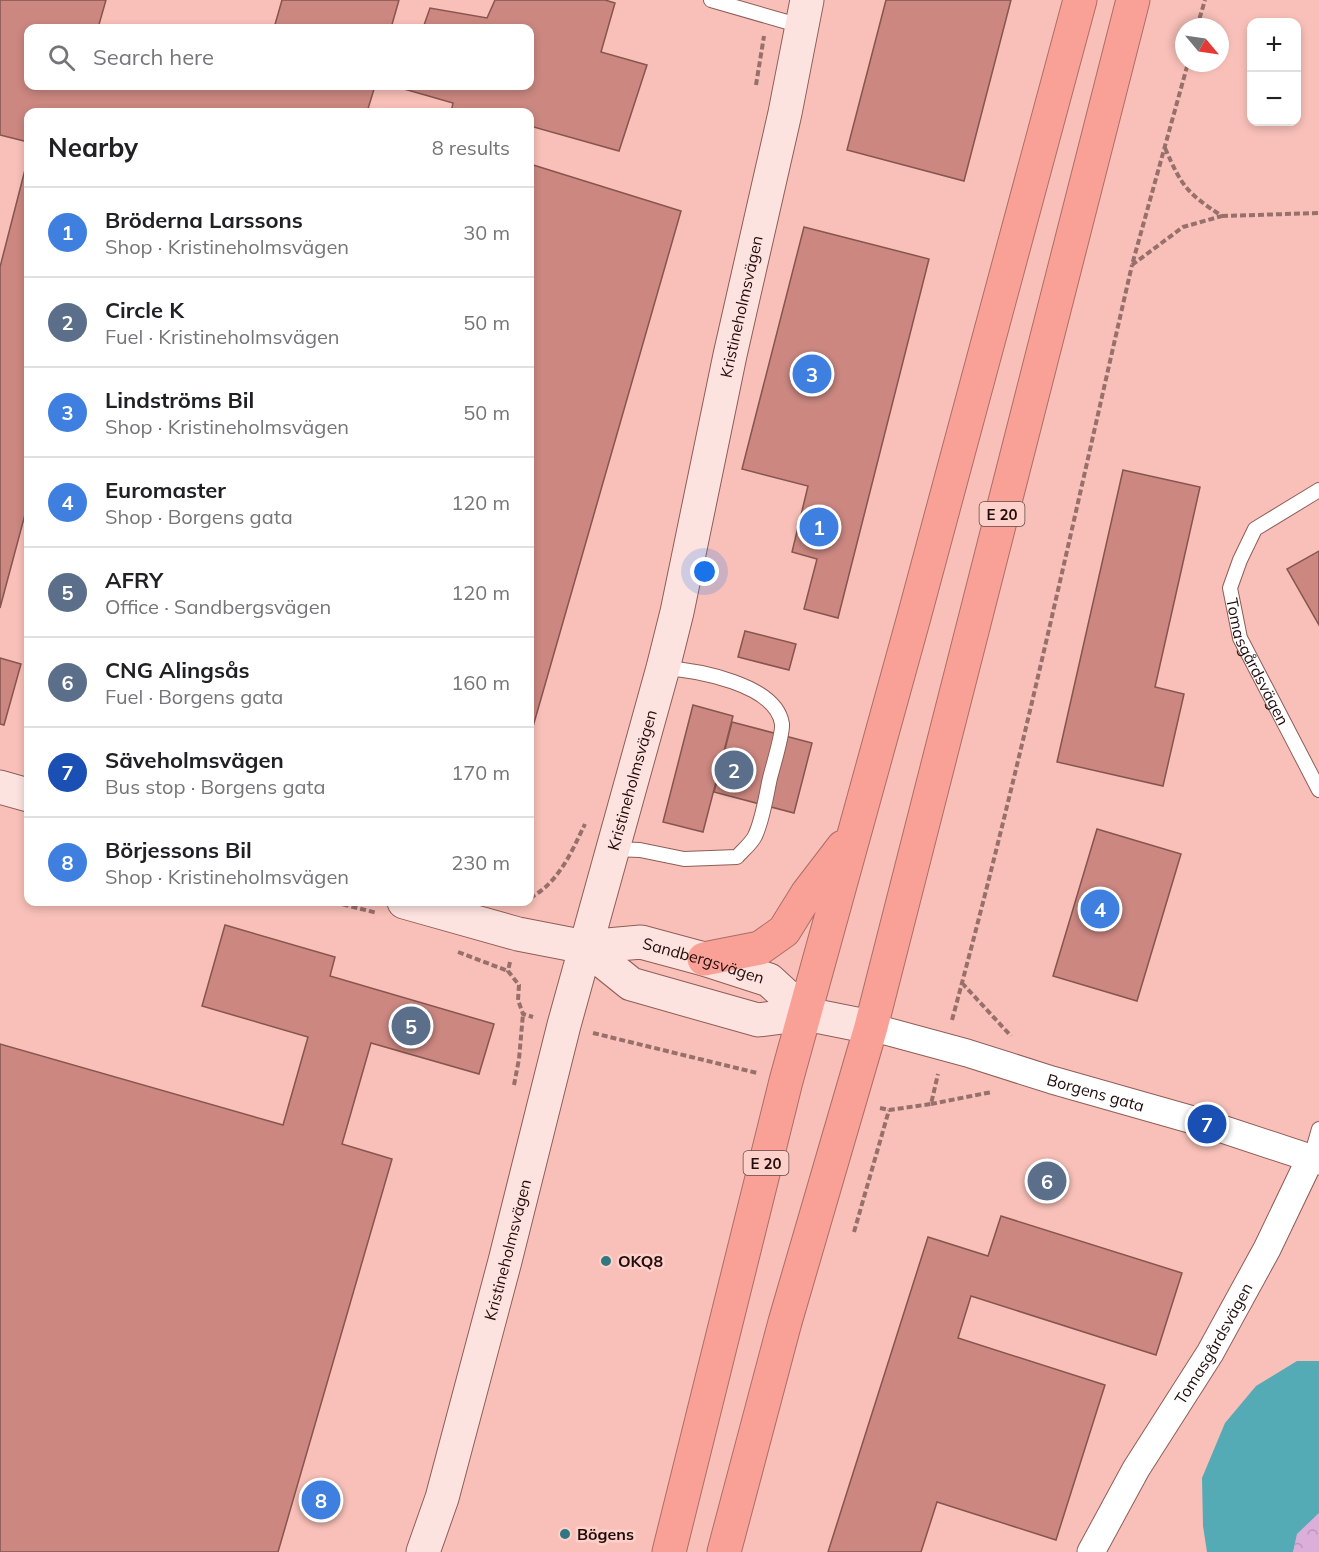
<!DOCTYPE html>
<html lang="en">
<head>
<meta charset="utf-8">
<style>
  :root { --surface:#fff; --page:#f6f6f6; --text:#202124; --muted:#757577; --line:#e0e0e0; --accent:#307881 }
  body { margin:0; font-family:Mulish,sans-serif; background:var(--page); color:var(--text) }
  .controls { position:absolute; right:18px; top:18px; display:grid; overflow:hidden; border-radius:12px; box-shadow:0 3px 9px #0003 }
  .controls button { width:54px; height:54px; display:grid; place-items:center; padding:0; border:0; border-bottom:2px solid var(--line); background:var(--surface); color:var(--text); font:30px sans-serif }
  .compass { position:absolute; left:1175px; top:18px; width:54px; height:54px; border-radius:50%; background:var(--surface); box-shadow:0 3px 9px #0003; rotate:119deg }
  .you { position:absolute; left:705px; top:572px; width:21px; height:21px; margin:-15px; border:4px solid #fff; border-radius:50%; background:#1a73e8; box-shadow:0 0 0 9px #1a73e833 }
  .badge { display:grid; place-items:center; width:39px; height:39px; border-radius:50%; background:var(--accent); color:#fff; font-size:20px; font-weight:700 }
  .pin { position:absolute; translate:-50% -50%; border:3px solid #fff; box-shadow:0 2px 6px #0006 }
  .list { margin:0; padding:0; list-style:none }
  h2 { display:flex; justify-content:space-between; align-items:center; height:78px; margin:0; padding:0 24px; font-size:26px }
  h2 small { font-size:20px; font-weight:400; color:var(--muted) }
  .list li { display:grid; grid-template-columns:39px 1fr auto; gap:18px; align-items:center; box-sizing:border-box; height:90px; padding:0 24px; border-top:2px solid var(--line) }
  .list b { display:block; font-size:22px; white-space:nowrap }
  .list p { margin:0; font-size:20px; white-space:nowrap; color:var(--muted) }
  .list em { font-size:20px; font-style:normal; color:var(--muted) }
  .icon { flex:none; width:33px; height:33px; fill:none; stroke:currentColor; stroke-width:2; stroke-linecap:round; stroke-linejoin:round }
  .map { position:relative; flex:none; width:1319px; height:1552px; overflow:hidden }
  .search { position:absolute; background:var(--surface); box-shadow:0 3px 9px #0003; left:24px; top:24px; width:510px; height:66px; display:flex; align-items:center; gap:15px; box-sizing:border-box; padding:0 21px; border-radius:12px; color:var(--muted); font-size:22px }
  .panel { position:absolute; background:var(--surface); box-shadow:0 3px 9px #0003; left:24px; top:108px; width:510px; height:798px; border-radius:12px }
  .map>svg:first-child { display:block }
</style>
</head>
<body>
<div class="map">
<svg width="1319" height="1552" viewBox="0 0 1319 1552">
  <defs>
    <pattern id="forest-crowns" width="20" height="18" patternUnits="userSpaceOnUse" patternTransform="scale(1.5)"><rect width="20" height="18" fill="#dcafdb"/><path d="M2 6a3 3 0 1 1 6 0M12 15a3 3 0 1 1 6 0" fill="none" stroke="#bc95bb"/></pattern>
  </defs>
  <rect width="100%" height="100%" fill="#f8c0b8"/>
  <path fill="url(#forest-crowns)" d="M1319,1513v39h-26l4,-18z"/>
  <path fill="#54aab5" d="M1297,1361h22v152l-22,21 -4,18h-86l-4,-26 -1,-48 23,-55 31,-37z"/>
  <path fill="#cb8780" stroke="#86554f" stroke-width="1.5" d="M0,0h106l-8,28h-70v58h347l-8,26h-339v30l-28,-7z
    M282,0h117l-8,28h-117z
    M495,0h110l10,3 -14,49 46,13 -28,86 -89,-25v-14h-48l-13,-3 -1,3h-17l2,-9 -49,-14 1,-3h125v-58h-107l7,-20 57,10z
    M886,0h125l-47,181 -117,-31z
    M28,158v349h-1l-27,101v-341z
    M530,164l151,47 -151,526z
    M804,227l125,32 -91,359 -34,-9 13,-50 -25,-7 16,-66 -66,-17z
    M1123,470l77,17 -45,200 29,7 -21,92 -106,-24z
    M1319,551v74l-32,-56z
    M745,631l51,13 -7,26 -51,-13z
    M0,658l21,6 -17,61 -4,-1z
    M693,705l40,11 -30,116 -40,-10z
    M732,722l80,21 -18,70 -80,-21z
    M1097,829l84,25 -44,147 -84,-25z
    M225,925l110,32 -5,19 164,48 -15,50 -108,-31 -29,101 50,15 -114,393h-278v-508l283,81 25,-88 -106,-31z
    M1001,1216l181,57 -26,82 -185,-59 -13,42 147,47 -49,155 -119,-38 -16,50h-93l100,-315 60,19z"/>
  <g fill="none" stroke-linecap="round" stroke-linejoin="round">
    <defs>
      <g id="lane">
        <path d="M711,0l90,26"/>
        <path id="s1" d="M1319,490l-64,39 -15,31 -10,28 10,50 79,152"/>
        <path d="M613,849l27,1 44,9 53,-2c5,-6 14,-13 18,-21 8,-17 11,-40 15,-58 3,-12 13,-44 12,-54 -6,-40 -85,-54 -119,-56"/>
        <path d="M1311,1157l8,-28"/>
      </g>
      <g id="street">
        <path id="s2" d="M871,1027l96,26 85,27 155,44 112,37"/>
        <path id="s3" d="M1091,1552l45,-83 74,-116 57,-104 44,-92"/>
      </g>
      <g id="secondary">
        <path d="M0,787l28,8"/>
        <path id="s4" d="M404,902l114,32 67,13 56,-5 63,17 65,21 37,34"/>
        <path d="M585,947l46,37 127,36 48,-6 65,13"/>
        <path id="s5" d="M423,1552l19,-54 63,-237 59,-236 99,-357 14,-56 53,-257 55,-242 22,-113"/>
      </g>
      <path id="highway" d="M704,959l56,-11 24,-17 23,-37 36,-47
        M669,1552l117,-471 128,-464 166,-617
        M724,1552l61,-230 86,-295 262,-1027"/>
    </defs>
    <use href="#lane" stroke="#8f5d57" stroke-width="16"/>
    <use href="#street" stroke="#8f5d57" stroke-width="29"/>
    <use href="#secondary" stroke="#8f5d57" stroke-width="35"/>
    <use href="#highway" stroke="#ad6d66" stroke-width="35"/>
    <path stroke="#98706b" stroke-width="4" stroke-dasharray="6 3" stroke-linecap="butt" d="M1197,27l8,-27
      M756,85l8,-49
      M1165,148c17,39 22,45 57,68l-39,11 -51,38 56,-202
      M1222,216l97,-3
      M530,898c29,-16 41,-45 55,-74
      M334,902l43,11
      M458,952l50,19
      M510,962l-2,9 11,14 -1,15 5,14 10,3
      M962,983l49,53
      M952,1020c68,-250 122,-503 180,-755
      M593,1033l164,40
      M514,1085l5,-26 4,-45
      M931,1104l61,-12
      M880,1108l9,2 42,-6 7,-30
      M854,1232l35,-122"/>
    <use href="#lane" stroke="#fff" stroke-width="14"/>
    <use href="#street" stroke="#fff" stroke-width="27"/>
    <use href="#secondary" stroke="#fde3e0" stroke-width="33"/>
    <use href="#highway" stroke="#f9a197" stroke-width="33"/>
  </g>
  <g fill="#307881" stroke="#fed0ca" stroke-width="2">
    <circle cx="606" cy="1261" r="6"/>
    <circle cx="565" cy="1534" r="6"/>
  </g>
  <g text-anchor="middle" dominant-baseline="central" stroke-width="5" stroke-linejoin="round" paint-order="stroke">
    <g fill="#fed0ca" stroke="#634845" stroke-width="1.5">
      <rect x="979.5" y="502" width="45" height="24" rx="4.5"/>
      <rect x="743.5" y="1151" width="45" height="24" rx="4.5"/>
    </g>
    <g font-size="15" font-weight="bold" fill="#210d0c">
      <text x="1002" y="514">E 20</text>
      <text x="766" y="1163">E 20</text>
    </g>
    <g font-size="16" fill="#210d0c" stroke="#fed0ca">
      <text stroke="none"><textPath href="#s5" startOffset="1286">Kristineholmsvägen</textPath></text>
      <text stroke="none"><textPath href="#s1" startOffset="218">Tomasgårdsvägen</textPath></text>
      <text stroke="none"><textPath href="#s5" startOffset="800">Kristineholmsvägen</textPath></text>
      <text stroke="none"><textPath href="#s4" startOffset="308">Sandbergsvägen</textPath></text>
      <text stroke="none"><textPath href="#s2" startOffset="234">Borgens gata</textPath></text>
      <text stroke="none"><textPath href="#s5" startOffset="314">Kristineholmsvägen</textPath></text>
      <text stroke="none"><textPath href="#s3" startOffset="242">Tomasgårdsvägen</textPath></text>
    </g>
    <g font-size="16" font-weight="bold" fill="#210d0c" stroke="#fed0ca" text-anchor="start">
      <text x="618" y="1261">OKQ8</text>
      <text x="577" y="1534">Bögens</text>
    </g>
  </g>
</svg>
<div class="controls">
<button>+</button>
<button>−</button>
</div>
<svg class="compass" viewBox="-18 -18 36 36"><path d="M0-13l5 13h-10z" fill="#e53935"/><path d="M0 13l5-13h-10z" fill="#757577"/></svg>
<div class="you"></div>
<div class="pin badge" style="left:819px;top:527px;background:#3f7fe0">1</div>
<div class="pin badge" style="left:734px;top:770px;background:#5c6f8a">2</div>
<div class="pin badge" style="left:812px;top:374px;background:#3f7fe0">3</div>
<div class="pin badge" style="left:1100px;top:909px;background:#3f7fe0">4</div>
<div class="pin badge" style="left:411px;top:1026px;background:#5c6f8a">5</div>
<div class="pin badge" style="left:1047px;top:1181px;background:#5c6f8a">6</div>
<div class="pin badge" style="left:1207px;top:1124px;background:#1a4fb4">7</div>
<div class="pin badge" style="left:321px;top:1500px;background:#3f7fe0">8</div>
<div class="search"><svg class="icon" aria-label="search" viewBox="0 0 24 24"><circle cx="10" cy="10" r="6"/><path d="M15 15l6 6"/></svg>Search here</div>
<section class="panel">
<h2>Nearby<small>8 results</small></h2>
<ul class="list">
<li><span class="badge" style="background:#3f7fe0">1</span><div><b>Bröderna Larssons</b><p>Shop · Kristineholmsvägen</p></div><em>30 m</em></li>
<li><span class="badge" style="background:#5c6f8a">2</span><div><b>Circle K</b><p>Fuel · Kristineholmsvägen</p></div><em>50 m</em></li>
<li><span class="badge" style="background:#3f7fe0">3</span><div><b>Lindströms Bil</b><p>Shop · Kristineholmsvägen</p></div><em>50 m</em></li>
<li><span class="badge" style="background:#3f7fe0">4</span><div><b>Euromaster</b><p>Shop · Borgens gata</p></div><em>120 m</em></li>
<li><span class="badge" style="background:#5c6f8a">5</span><div><b>AFRY</b><p>Office · Sandbergsvägen</p></div><em>120 m</em></li>
<li><span class="badge" style="background:#5c6f8a">6</span><div><b>CNG Alingsås</b><p>Fuel · Borgens gata</p></div><em>160 m</em></li>
<li><span class="badge" style="background:#1a4fb4">7</span><div><b>Säveholmsvägen</b><p>Bus stop · Borgens gata</p></div><em>170 m</em></li>
<li><span class="badge" style="background:#3f7fe0">8</span><div><b>Börjessons Bil</b><p>Shop · Kristineholmsvägen</p></div><em>230 m</em></li>
</ul>
</section>
</div>
</body>
</html>
